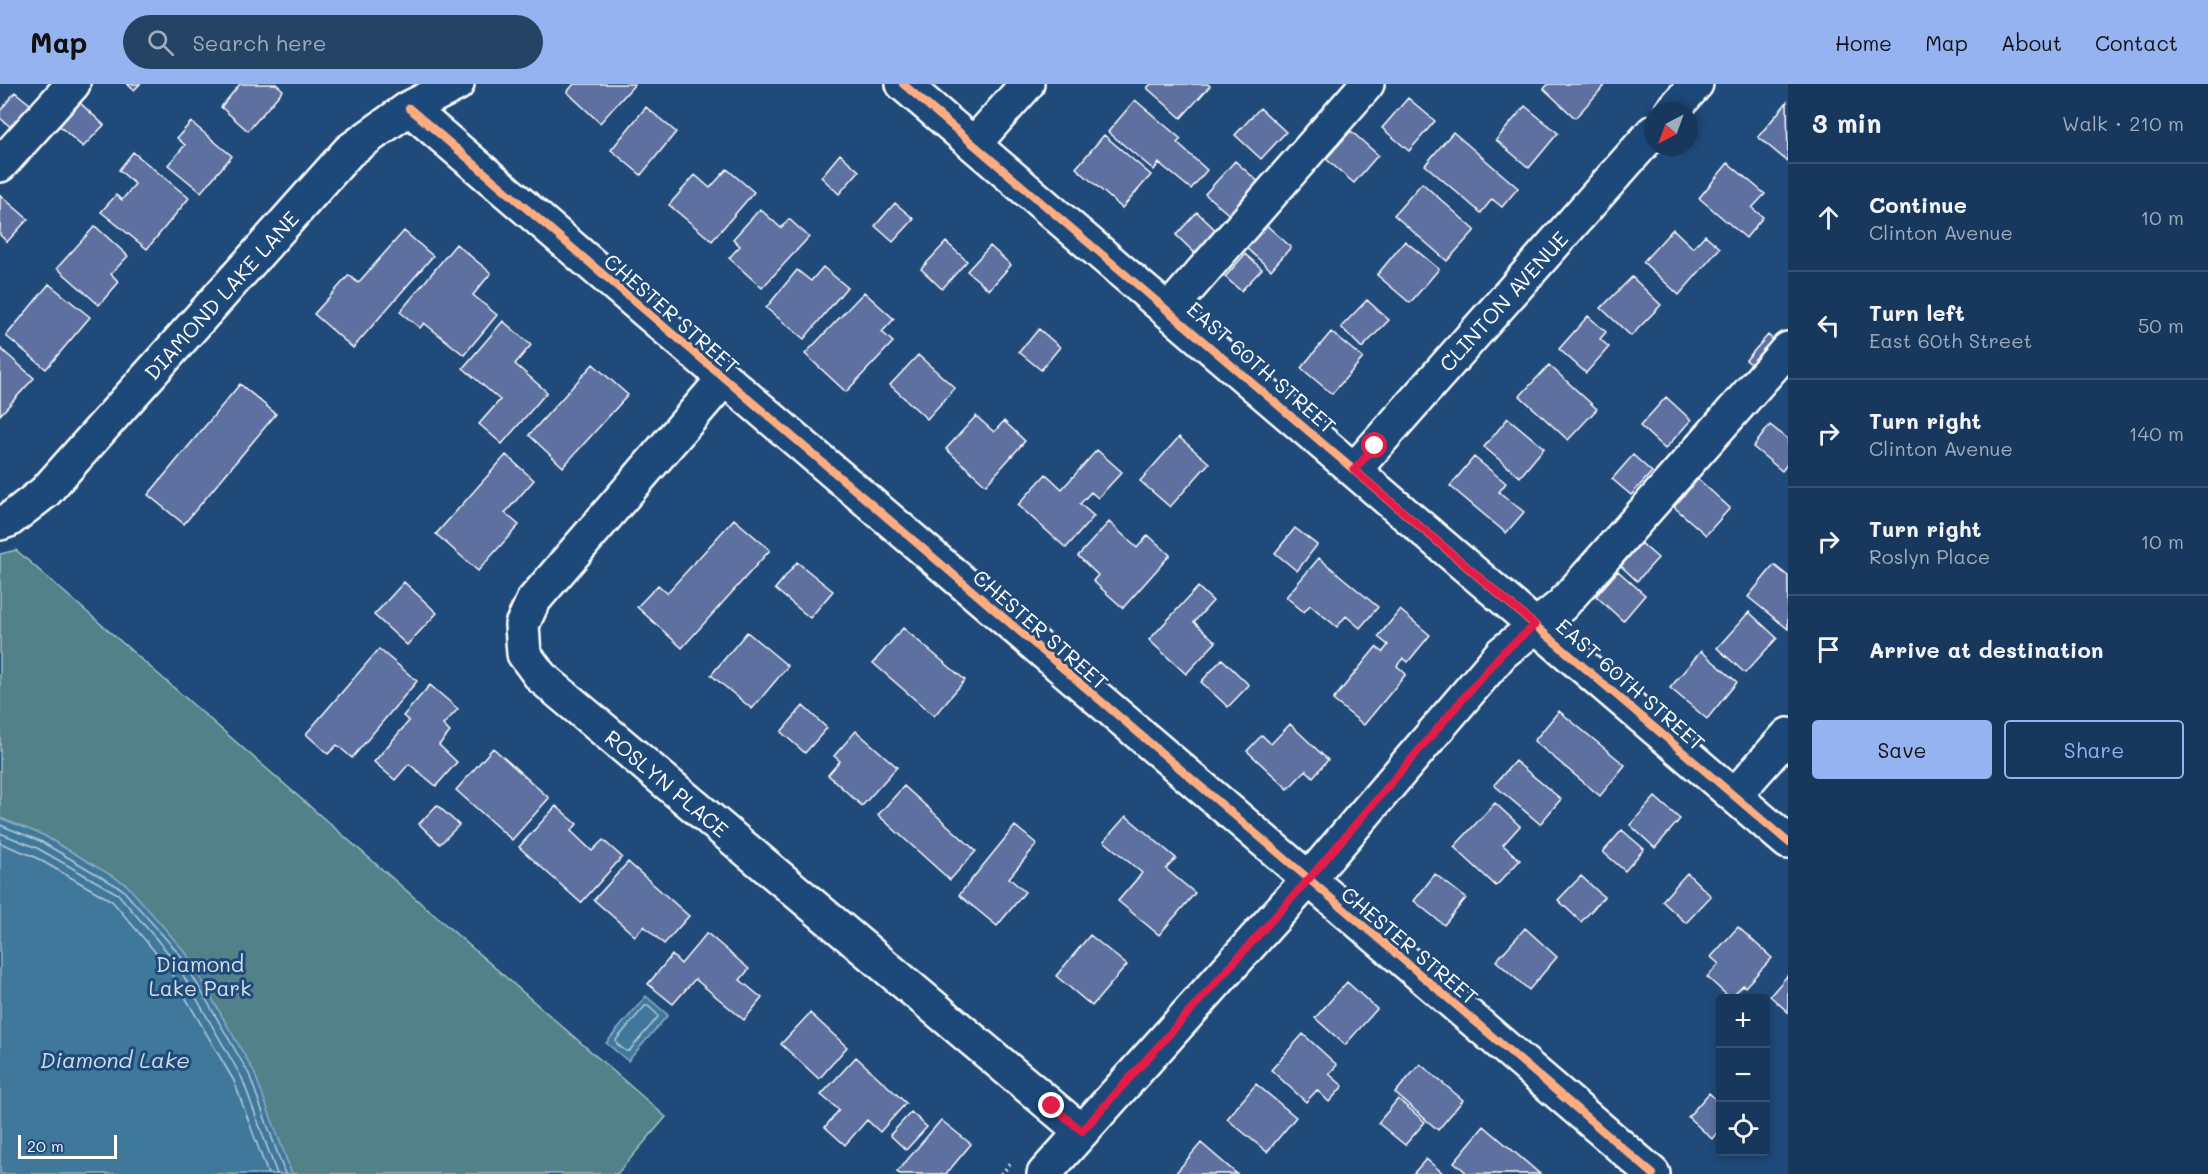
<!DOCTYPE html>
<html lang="en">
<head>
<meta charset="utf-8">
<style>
  :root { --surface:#17385c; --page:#244365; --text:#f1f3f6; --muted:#9eacbb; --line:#365272; --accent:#95b2f1 }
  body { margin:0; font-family:Mali,sans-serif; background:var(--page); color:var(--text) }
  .controls { position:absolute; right:18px; bottom:18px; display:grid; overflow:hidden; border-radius:6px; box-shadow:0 3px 9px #0003 }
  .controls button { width:54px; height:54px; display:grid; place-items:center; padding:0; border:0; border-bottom:2px solid var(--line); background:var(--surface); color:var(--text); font:30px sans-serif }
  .compass { position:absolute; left:1644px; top:18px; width:54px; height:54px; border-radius:50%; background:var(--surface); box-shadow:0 3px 9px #0003; rotate:221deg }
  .scale { position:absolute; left:18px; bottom:15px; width:99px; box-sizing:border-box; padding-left:6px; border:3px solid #fff; border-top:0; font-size:16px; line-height:21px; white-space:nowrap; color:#fff; -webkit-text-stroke:4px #1f4a7a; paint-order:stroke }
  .stop { position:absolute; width:18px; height:18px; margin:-14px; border:4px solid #e11d48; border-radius:50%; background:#fff }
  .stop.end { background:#e11d48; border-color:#fff; box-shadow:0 2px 6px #0008 }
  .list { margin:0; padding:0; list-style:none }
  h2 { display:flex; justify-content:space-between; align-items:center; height:78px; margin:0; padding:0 24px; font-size:26px }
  h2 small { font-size:20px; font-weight:400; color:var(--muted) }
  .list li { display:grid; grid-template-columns:39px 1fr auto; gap:18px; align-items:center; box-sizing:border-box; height:108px; padding:0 24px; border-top:2px solid var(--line) }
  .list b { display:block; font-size:22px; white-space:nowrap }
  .list p { margin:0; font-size:20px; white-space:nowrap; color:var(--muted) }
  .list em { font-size:20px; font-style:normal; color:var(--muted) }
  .actions { display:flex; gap:12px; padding:18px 24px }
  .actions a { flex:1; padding:14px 0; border:2px solid var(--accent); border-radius:6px; text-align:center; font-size:21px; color:var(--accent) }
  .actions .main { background:var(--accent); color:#111 }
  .icon { flex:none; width:33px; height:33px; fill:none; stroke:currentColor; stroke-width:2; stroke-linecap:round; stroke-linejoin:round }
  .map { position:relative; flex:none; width:1788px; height:1090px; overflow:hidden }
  header { display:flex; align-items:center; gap:36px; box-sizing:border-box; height:84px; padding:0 30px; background:var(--accent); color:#111 }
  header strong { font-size:28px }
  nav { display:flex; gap:33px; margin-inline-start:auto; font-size:21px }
  .search { width:420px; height:54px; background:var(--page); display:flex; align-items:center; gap:15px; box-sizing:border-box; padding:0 21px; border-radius:33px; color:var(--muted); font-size:22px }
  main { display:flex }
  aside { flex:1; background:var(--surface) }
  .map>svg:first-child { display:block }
</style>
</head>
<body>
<header>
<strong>Map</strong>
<div class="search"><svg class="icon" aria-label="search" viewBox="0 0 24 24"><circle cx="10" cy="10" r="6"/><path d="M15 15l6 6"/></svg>Search here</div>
<nav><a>Home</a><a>Map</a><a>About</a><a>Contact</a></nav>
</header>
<main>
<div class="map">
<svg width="1788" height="1090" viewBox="0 0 1788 1090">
  <rect width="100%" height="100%" fill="#1f4a7a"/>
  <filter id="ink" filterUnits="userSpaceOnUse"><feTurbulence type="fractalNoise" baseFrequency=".0167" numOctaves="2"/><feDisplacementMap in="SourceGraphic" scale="12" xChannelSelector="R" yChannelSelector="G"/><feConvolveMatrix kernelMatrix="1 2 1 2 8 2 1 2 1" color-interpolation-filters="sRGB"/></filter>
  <g filter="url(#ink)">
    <path fill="#52818a" stroke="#a8c0c4" stroke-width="1.5" d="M16,466l650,567 -49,57h-617v-620z"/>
    <path fill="#41789c" stroke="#8daec4" stroke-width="1.5" d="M0,734l43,17 83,49 60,69 68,119 38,102h-292z
      M646,912l22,19 -40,46 -22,-18z"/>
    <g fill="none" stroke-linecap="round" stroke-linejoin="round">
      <path stroke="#b3c9d7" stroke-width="1.5" d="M0,741l40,16 82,48 59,67 68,118 36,100
        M0,749l37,15 81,46 57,67 67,117 35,96
        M0,759l33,13 79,45 55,65 67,115 34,93
        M645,922h3l9,8 1,3 -29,34h-3l-9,-7 -1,-4z"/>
    </g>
    <path fill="#5d70a0" stroke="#fff" stroke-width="1.5" d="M127,0h13l-6,6z
      M240,0h36l7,6 -35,41 -27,-24z
      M574,0h61l-35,39 -33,-31z
      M1151,0h57l2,2 -29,32 -34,-30z
      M1548,0h58l-31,34 -31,-29z
      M15,8l25,20 -19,24 -21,-18v-7z
      M1408,14l27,23 -26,30 -27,-23z
      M1135,16l46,39 -4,4 30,27 -16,19 -32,-26 -5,7 -46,-38z
      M79,18l25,23 -21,22 -25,-22z
      M1787,18l1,58 -1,1 -29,-24z
      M1525,22l33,27 -29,35 -33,-28z
      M646,23l30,25 -35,43 -30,-25z
      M1260,24l26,24 -25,27 -26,-24z
      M191,38l41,34 -31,36 -33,-27 17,-20 -8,-7z
      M1351,47l27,24 -24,28 -28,-24z
      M1453,48l65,56 -16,19 -10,-8 -11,14 -56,-48z
      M1104,51l47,40 -29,33 -46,-40z
      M133,68l56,46 -42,51 -46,-37 15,-17 6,5 13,-16 -16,-14z
      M840,70l19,17 -20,23 -18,-17z
      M1235,77l27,24 -29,33 -28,-24z
      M1728,79l37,31 -13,14 11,9 -17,21 -47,-40z
      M727,85l27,23 -42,49 -43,-36 26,-30 15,13z
      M1422,99l53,47 -28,31 -53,-46z
      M0,111l28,24 -21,23 -7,-7z
      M895,119l19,16 -21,23 -18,-16z
      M760,125l21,19 8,-9 20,18 -47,51 -33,-30 11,-12 -7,-7z
      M1197,128l27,26 -21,23 -27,-26z
      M1265,140l26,23 -20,23 -26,-23z
      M95,142l33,30 -17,18 8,8 -20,23 -42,-37z
      M1673,145l20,19 12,-13 15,13 -41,47 -36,-33z
      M404,147l29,25 -80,92 -39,-34 35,-39 9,8z
      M1405,157l34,28 -29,34 -33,-28z
      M946,158l21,19 -25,28 -21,-20z
      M456,160l35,29 -18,22 24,20 -33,40 -40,-32 -4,5 -20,-16z
      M990,162l21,19 -22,25 -22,-19z
      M1245,170l17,15 -21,22 -16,-14z
      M823,183l24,20 -43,52 -38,-31 31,-38 14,11z
      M1632,193l29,28 -30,31 -30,-28z
      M49,200l41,33 -44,52 -40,-33z
      M864,208l30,27 -12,13 11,10 -47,50 -41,-38z
      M1367,216l22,20 -27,28 -21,-21z
      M1588,232l18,16 -6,7 9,8 -23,26 -27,-24z
      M503,237l28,24 -16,19 32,28 -45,52 -23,-20 21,-24 -37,-32z
      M1039,245l21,18 -19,23 -22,-18z
      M1331,248l32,26 -31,36 -31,-26z
      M1768,251l13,12 -22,24 -13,-11z
      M0,264l34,30 -34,37z
      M918,271l37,33 -28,31 -37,-34z
      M593,280l35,31 -65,72 -34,-32z
      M1549,281l48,44 -29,31 -48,-44z
      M240,300l36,30 -92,110 -36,-29z
      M1666,313l25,23 -26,29 -25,-23z
      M976,332l18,16 10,-11 21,20 -39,44 -40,-36z
      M1508,334l36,30 -24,29 -36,-30z
      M1770,341l18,14v24l-6,8 -29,-24z
      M1179,353l30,26 -39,44 -30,-26z
      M1097,366l25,22 -24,26 -7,-6 -11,12 14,12 -28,32 -48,-43 28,-31 16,15z
      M506,371l28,25 -29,33 14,12 -41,46 -42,-37z
      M1633,371l19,17 -21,23 -19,-16z
      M1474,373l32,26 -7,9 25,20 -18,21 -56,-47z
      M1698,395l32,29 -24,27 -32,-28z
      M734,435l36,31 -88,98 -45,-41 21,-22 9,8z
      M1109,438l28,26 11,-13 22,20 -47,53 -30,-27 5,-6 -20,-19z
      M1295,444l22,17 -20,26 -22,-18z
      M1641,459l17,15 -21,23 -16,-15z
      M1319,474l59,49 -18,21 -14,-12 -9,11 -27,-22 -6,7 -18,-15z
      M797,478l36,29 -23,27 -35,-29z
      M1774,481l14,11v53l-40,-32z
      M1618,487l27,24 -22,26 -27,-25z
      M404,498l33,31 -30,32 -33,-30z
      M1198,503l15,14 -19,21 22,20 -30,32 -37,-34z
      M1400,526l30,25 -22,27 -5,-4 -6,8 9,8 -42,51 -31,-25 43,-53 7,5 5,-7 -10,-8z
      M1749,528l28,26 -32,35 -28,-25z
      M903,544l62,52 -31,36 -61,-53z
      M747,548l41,34 -36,43 -41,-34z
      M379,565l38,32 -65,77 -15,-13 -9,9 -22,-20z
      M1701,567l36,31 -30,37 -37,-31z
      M1222,575l27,26 -21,22 -27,-25z
      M430,601l28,24 -15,16 7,7 -11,13 18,17 -21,24 -27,-22 -14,16 -21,-18 35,-41 -6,-5z
      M803,622l24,22 -22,25 -24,-21z
      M1559,627l66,54 -25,31 -66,-55z
      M1290,640l38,36 -15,17 -7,-7 -18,19 -41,-38 15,-16 9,9z
      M856,647l41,36 -35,39 -34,-31 12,-14 -6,-5z
      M493,664l56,50 -37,42 -56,-50z
      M1515,677l46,38 -21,25 -46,-39z
      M904,702l72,65 -26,29 -72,-65z
      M1655,713l25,22 -25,29 -25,-23z
      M1495,719l25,23 -17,19 17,15 -24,26 -42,-39z
      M437,721l22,20 -19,19 -21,-20z
      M556,722l21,18 -6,7 21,20 11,-11 19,17 -41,46 -62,-56z
      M1126,732l50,42 -10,11 29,24 -36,42 -41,-34 24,-28 -38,-32z
      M1015,742l22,18 -28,34 16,14 -28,34 -38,-31z
      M1622,746l22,19 -19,22 -22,-19z
      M628,778l61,54 -25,28 -20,-18 -9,10 -41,-36z
      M1687,789l24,23 -25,27 -24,-22z
      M1435,790l31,24 -22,27 -30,-24z
      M1581,792l23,21 -23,25 -23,-22z
      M1738,843l34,31 -27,29 -2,-2 -13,13 -23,-21 12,-13 -8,-7z
      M1525,844l32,29 -28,33 -33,-29z
      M707,849l42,36 -9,11 22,18 -18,22 -49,-41 -22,25 -25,-20 24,-29 9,9z
      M1090,851l37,30 -35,41 -36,-30z
      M1788,891v37l-18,-16z
      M1347,898l30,27 -32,36 -30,-27z
      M810,929l37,34 -28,32 -38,-35z
      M1303,950l34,31 -8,9 14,12 -14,16 -12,-12 -11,12 -35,-32z
      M856,973l50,46 -26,29 -13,-12 -22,25 -20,-18 14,-17 -18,-15z
      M1420,980l43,36 -25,30 -43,-37z
      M1256,1000l40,33 -29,35 -40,-33z
      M1709,1009l11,10v26l-8,10 -24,-22z
      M1398,1015l27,23 -20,23 -27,-22z
      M911,1028l16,15 -21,23 -16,-15z
      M941,1036l30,24 -25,30h-46l-3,-2z
      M1484,1042l56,48h-72l-14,-12z
      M1201,1059l36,31h-62z
      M1426,1075l18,15h-31z"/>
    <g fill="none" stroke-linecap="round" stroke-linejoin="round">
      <defs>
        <path id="minor" d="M903,0l885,758
          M409,24c412,358 827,713 1244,1066
          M1672,27l24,-27
          M974,60l53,-60
          M0,81l73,-81
          M1168,227l199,-227
          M723,296l-190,221 -11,24 2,29 17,23 540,454
          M1354,386l299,-338
          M0,439l9,-3 36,-28 304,-341 60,-43 48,-24
          M1734,712l54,-61
          M1044,1090l263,-293 195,-228 60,-48 226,-256"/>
      </defs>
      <use href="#minor" stroke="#fff" stroke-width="38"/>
      <path stroke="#fff" stroke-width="4" stroke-dasharray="1.5 4.5" stroke-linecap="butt" d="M1001,1090l12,-13"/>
      <use href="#minor" stroke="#1f4a7a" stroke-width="33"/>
      <defs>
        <path id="cycleway" d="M903,0l885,758
          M409,24c412,358 827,713 1244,1066"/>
      </defs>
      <use href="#cycleway" stroke="#1f4a7a" stroke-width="11"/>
      <use href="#cycleway" stroke="#ffac80" stroke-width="8"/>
    </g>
  </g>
  <g fill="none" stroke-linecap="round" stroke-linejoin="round" filter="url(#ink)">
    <path stroke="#e11d48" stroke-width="8" d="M1052,1022l30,25 225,-250 195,-228 33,-28 -181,-155 21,-24"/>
  </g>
  <g text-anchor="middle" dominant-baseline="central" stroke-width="6" stroke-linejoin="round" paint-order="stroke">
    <g font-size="21" fill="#fff" stroke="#1f4a7a">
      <text transform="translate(221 211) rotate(-48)">DIAMOND LAKE LANE</text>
      <text transform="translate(1503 217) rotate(-48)">CLINTON AVENUE</text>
      <text transform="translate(672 229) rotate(41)">CHESTER STREET</text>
      <text transform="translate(1262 283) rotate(41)">EAST 60TH STREET</text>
      <text transform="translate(1041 545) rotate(41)">CHESTER STREET</text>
      <text transform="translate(1631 600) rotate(41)">EAST 60TH STREET</text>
      <text transform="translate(667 699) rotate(40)">ROSLYN PLACE</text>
      <text transform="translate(1410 861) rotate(40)">CHESTER STREET</text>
    </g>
    <g font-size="21" fill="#d4e0e2" stroke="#1f4a7a">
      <text x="200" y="879">Diamond<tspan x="200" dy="24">Lake Park</tspan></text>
    </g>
    <g font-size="22" font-style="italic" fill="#d0dde6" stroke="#1f4a7a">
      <text x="115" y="975">Diamond Lake</text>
    </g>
  </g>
</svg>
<div class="controls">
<button>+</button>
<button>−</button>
<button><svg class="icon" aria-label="locate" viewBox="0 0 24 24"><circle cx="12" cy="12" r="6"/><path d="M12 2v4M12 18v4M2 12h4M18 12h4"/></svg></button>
</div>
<svg class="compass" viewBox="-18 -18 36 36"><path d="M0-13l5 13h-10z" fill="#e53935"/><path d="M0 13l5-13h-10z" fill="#9eacbb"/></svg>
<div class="scale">20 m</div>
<div class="stop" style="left:1375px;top:362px"></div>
<div class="stop end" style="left:1052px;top:1022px"></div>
</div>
<aside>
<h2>3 min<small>Walk · 210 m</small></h2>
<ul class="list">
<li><svg class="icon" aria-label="ahead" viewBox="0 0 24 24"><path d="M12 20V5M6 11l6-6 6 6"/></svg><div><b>Continue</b><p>Clinton Avenue</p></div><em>10 m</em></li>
<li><svg class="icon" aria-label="left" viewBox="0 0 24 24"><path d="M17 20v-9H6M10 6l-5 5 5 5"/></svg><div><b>Turn left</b><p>East 60th Street</p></div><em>50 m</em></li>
<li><svg class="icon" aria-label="right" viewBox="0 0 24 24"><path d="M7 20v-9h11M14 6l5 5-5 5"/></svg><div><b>Turn right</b><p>Clinton Avenue</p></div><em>140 m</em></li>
<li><svg class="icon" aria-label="right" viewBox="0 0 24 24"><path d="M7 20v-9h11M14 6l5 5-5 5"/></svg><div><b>Turn right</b><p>Roslyn Place</p></div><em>10 m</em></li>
<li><svg class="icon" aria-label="arrive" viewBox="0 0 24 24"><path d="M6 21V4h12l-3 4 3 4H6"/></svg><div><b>Arrive at destination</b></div></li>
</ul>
<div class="actions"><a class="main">Save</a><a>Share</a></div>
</aside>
</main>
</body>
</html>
